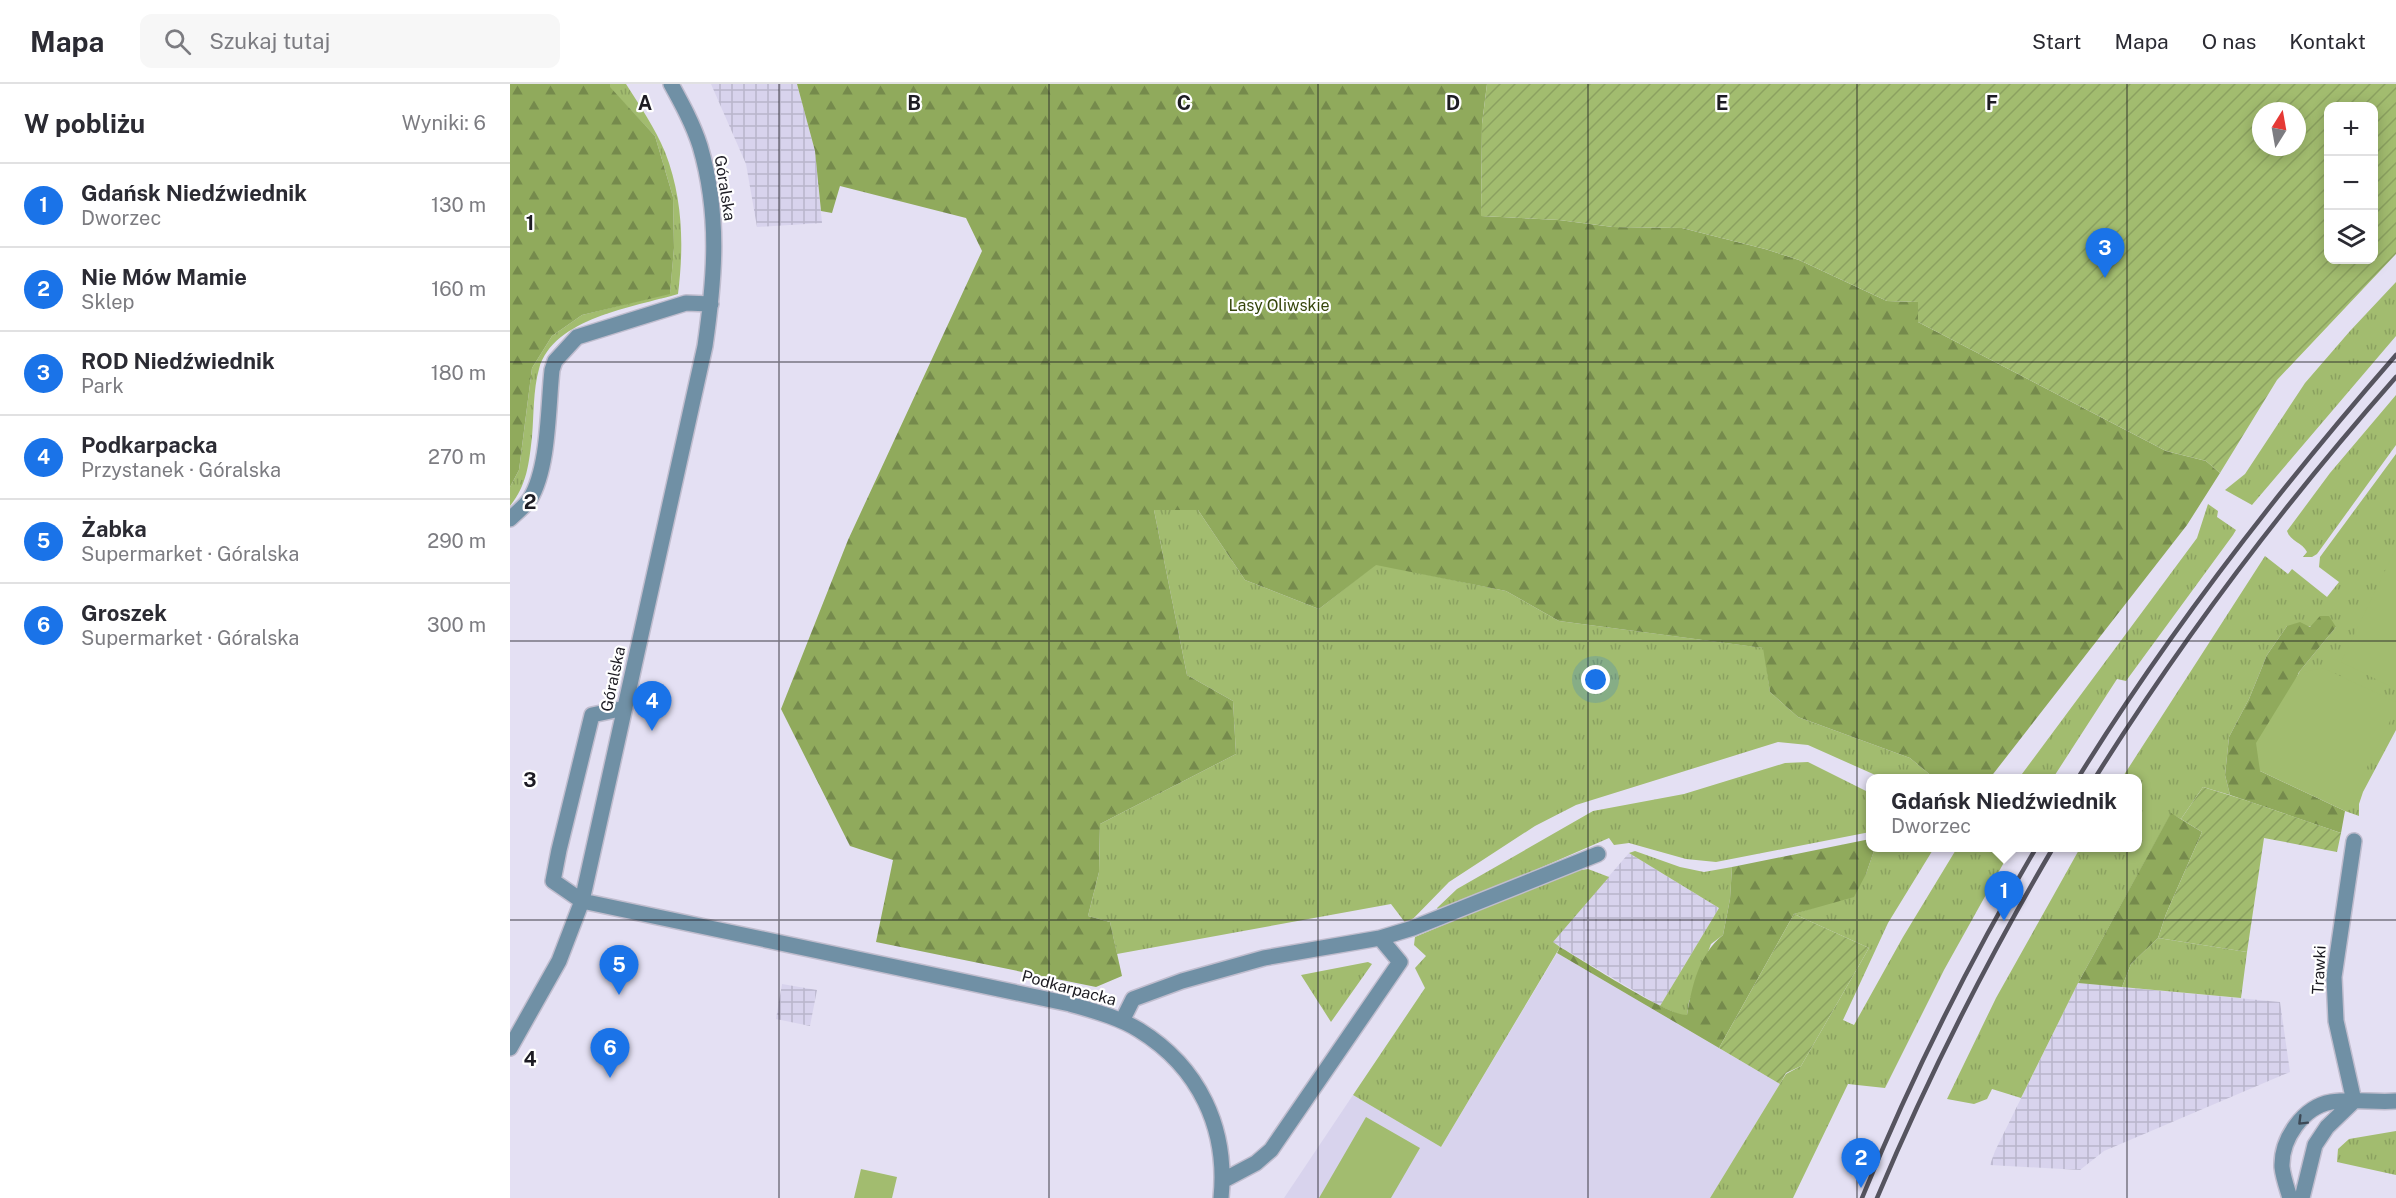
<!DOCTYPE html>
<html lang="pl">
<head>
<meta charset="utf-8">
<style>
  :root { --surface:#fff; --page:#f7f7f7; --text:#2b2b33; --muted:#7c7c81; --line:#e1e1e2; --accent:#1a73e8 }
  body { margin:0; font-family:"Public Sans",sans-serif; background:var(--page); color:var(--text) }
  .controls { position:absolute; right:18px; top:18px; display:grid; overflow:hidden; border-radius:12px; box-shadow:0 3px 15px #0003 }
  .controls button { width:54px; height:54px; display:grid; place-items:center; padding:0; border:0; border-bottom:2px solid var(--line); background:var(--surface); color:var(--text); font:30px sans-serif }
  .compass { position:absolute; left:1742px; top:18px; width:54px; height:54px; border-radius:50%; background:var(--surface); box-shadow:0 3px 15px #0003; rotate:11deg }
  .you { position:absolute; left:1086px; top:596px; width:21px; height:21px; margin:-15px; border:4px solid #fff; border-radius:50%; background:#1a73e8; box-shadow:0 0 0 9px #1a73e833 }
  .badge { display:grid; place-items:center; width:39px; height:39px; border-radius:50%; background:var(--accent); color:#fff; font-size:20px; font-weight:700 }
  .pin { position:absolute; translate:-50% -50px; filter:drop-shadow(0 2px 3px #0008) }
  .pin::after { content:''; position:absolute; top:32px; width:21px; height:18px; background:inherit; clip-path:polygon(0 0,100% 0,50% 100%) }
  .popup { position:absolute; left:1356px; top:690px; width:276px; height:78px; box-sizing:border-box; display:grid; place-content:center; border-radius:12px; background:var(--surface); filter:drop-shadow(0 2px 4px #0005); font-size:20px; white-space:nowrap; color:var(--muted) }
  .popup b { font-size:22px; color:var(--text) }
  .popup::after { content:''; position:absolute; left:50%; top:100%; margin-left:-12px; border:12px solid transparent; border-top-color:var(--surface) }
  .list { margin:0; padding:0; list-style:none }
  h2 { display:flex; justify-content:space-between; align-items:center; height:78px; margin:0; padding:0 24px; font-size:26px }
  h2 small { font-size:20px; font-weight:400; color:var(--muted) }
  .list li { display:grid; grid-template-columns:39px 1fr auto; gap:18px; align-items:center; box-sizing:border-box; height:84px; padding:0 24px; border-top:2px solid var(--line) }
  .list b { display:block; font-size:22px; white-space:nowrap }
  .list p { margin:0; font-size:20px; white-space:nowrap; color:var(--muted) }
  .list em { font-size:20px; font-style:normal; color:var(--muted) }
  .icon { flex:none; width:33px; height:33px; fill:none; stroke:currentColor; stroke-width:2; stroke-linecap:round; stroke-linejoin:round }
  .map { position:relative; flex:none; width:1886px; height:1114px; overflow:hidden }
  header { display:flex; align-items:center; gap:36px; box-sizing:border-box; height:84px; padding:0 30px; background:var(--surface); border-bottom:2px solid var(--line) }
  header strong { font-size:28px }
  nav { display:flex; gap:33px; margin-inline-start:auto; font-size:21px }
  .search { width:420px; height:54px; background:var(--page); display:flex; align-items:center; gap:15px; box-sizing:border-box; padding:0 21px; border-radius:12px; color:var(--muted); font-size:22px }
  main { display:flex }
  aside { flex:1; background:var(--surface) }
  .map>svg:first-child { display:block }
</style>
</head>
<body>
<header>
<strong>Mapa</strong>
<div class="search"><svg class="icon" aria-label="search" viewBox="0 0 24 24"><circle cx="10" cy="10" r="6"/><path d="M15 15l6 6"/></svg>Szukaj tutaj</div>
<nav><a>Start</a><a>Mapa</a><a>O nas</a><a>Kontakt</a></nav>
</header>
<main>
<aside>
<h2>W pobliżu<small>Wyniki: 6</small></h2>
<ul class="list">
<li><span class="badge">1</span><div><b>Gdańsk Niedźwiednik</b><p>Dworzec</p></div><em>130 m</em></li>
<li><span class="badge">2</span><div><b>Nie Mów Mamie</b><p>Sklep</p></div><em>160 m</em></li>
<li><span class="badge">3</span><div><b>ROD Niedźwiednik</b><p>Park</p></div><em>180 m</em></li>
<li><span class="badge">4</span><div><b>Podkarpacka</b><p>Przystanek · Góralska</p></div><em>270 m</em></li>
<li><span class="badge">5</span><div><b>Żabka</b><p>Supermarket · Góralska</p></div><em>290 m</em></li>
<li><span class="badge">6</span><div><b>Groszek</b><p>Supermarket · Góralska</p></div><em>300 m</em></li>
</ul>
</aside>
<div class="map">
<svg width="1886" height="1114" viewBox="0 0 1886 1114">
  <defs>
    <pattern id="industrial-grid" width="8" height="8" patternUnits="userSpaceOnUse" patternTransform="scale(1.5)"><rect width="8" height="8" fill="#d8d3ed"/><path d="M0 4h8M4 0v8" fill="none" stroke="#b9b5cb"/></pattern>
    <pattern id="grass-tufts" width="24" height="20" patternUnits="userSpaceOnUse" patternTransform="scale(1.5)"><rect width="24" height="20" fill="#a2bc6f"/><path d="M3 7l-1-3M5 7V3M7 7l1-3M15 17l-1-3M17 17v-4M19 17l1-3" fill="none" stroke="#8ba160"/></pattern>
    <pattern id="forest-firs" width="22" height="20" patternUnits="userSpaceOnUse" patternTransform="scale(1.5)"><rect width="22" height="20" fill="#90aa5c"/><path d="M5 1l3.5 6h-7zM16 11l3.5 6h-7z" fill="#758a4c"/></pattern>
    <pattern id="garden-furrows" width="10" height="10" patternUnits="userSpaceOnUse" patternTransform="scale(1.5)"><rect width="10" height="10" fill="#a2bc6f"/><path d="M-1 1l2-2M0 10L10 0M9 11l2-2" fill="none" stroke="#8ba160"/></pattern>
  </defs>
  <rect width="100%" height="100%" fill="#e4e0f3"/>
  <path fill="#d8d3ed" d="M1047,869l223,131 -70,114h-426l69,-103 88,52z"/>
  <path fill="url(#industrial-grid)" d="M201,0h86l18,67 7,72 -65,4 -11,-63z
    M1119,769l90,55 -59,98 -108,-64z
    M1568,899l202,19 10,70 -186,79 -24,19 -90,-5 5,-14z
    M272,900l35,6 -7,36 -34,-7z"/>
  <path fill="url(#grass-tufts)" d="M100,0h16c14,22 29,44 39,68 18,46 19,94 13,142 -44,13 -125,24 -139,75 -6,21 -5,46 -7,68 -3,26 -5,48 -22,69v-19l9,-17 13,-102 20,-32 30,-21 88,-22 4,-45 -1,-51 -18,-61 -46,-49z
    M1886,198v54l-144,169 -27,-15 20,-16 60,-91 45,-52z
    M1886,311v50l-79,109 -5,3h-9l4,-5c-4,-9 -17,-11 -20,-21l43,-58z
    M1886,370v276l-33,62 -4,12v12l-14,-5 -46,-139 37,-45 -49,-1 -20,29 -18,44 -20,38 -4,38 5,20 -27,-8 -22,32 -10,-5 -93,169 -57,115 -29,-9 -5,10 -13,5 -27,-5 49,-101 84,-150h58v-70h-16l143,-222 23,18 4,-5 35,28 12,-15 -20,-15 1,-10z
    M1698,420l10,7 -1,6 19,13 -3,5 -107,146 -9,-2 -64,99h-34l178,-240z
    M644,426h44l47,70 74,29 57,-45 130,27 53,30 205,27 6,44 28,25 112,41 24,20h-52l-74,-33 -30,-3 -202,63 -41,21 -86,56 -42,43 -16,-21 -274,50 -7,-32 -22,-6 11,-44 1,-48 136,-70 -3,-53 -46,-26z
    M1298,678l62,31v39l-154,30 -30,-3 -57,-16 -15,2 -5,-7 -170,74 -2,-4 20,-19 136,-78 91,-17 101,-31z
    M1365,764h59l-46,75 -45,97 11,5 49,-88 54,-89h55l-68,122 -59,118 -37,-4 -55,114h-83l76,-124 15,-8 68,-118 -75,-34 28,-9 44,-31z
    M1125,767l45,16 24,5 28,-5 -2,32 -7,36 -12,9 -22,58 -2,13h-7l-20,-9 59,-98 -90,-55z
    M1078,785l21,8 -56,65 7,5 -119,200 -88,-52 72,-107 -10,-20 11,-12 -12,-11 1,-8 153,-65z
    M1648,854l89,14 -6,46 -119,-11 9,-23z
    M858,878l4,2 -41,58 -30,-47z
    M1886,1047v44l-59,-13 1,-13 11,-10z"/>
  <path fill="url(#forest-firs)" d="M0,0h100v3l45,49 18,61 1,51 -4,46 -88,21 -30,21 -20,32 -13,102 -9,17z
    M287,0h690l-5,40 -1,92 78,4 54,7 69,1 83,21 34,11 88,41 31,1v20l248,129 40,10 14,12 -33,52 -197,253h-56l-24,-20 -112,-41 -28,-25 -7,-44 -204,-27 -53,-30 -130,-26 -57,44 -74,-29 -47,-70h-44l33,165 46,26 3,53 -136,70 -1,48 -11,44 22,6 12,54 -26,11 -220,-45 17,-82 -43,-14 -69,-137 67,-169 134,-289 -16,-33 -126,-32 -8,27 -11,-2 -6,-60z
    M1810,532h9l7,11 -37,45 -39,99 85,40 -4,22 -111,-38 -5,-20 4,-38 20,-38 18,-44 20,-29 13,-4 10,5z
    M1661,729l31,19 -36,82 -8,24 -27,26 -9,23 -44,-4z
    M1360,755v9h5l-9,26 -12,23 -60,17 -75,134 -162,-95 3,-6c24,14 106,68 127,68 5,-29 12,-61 36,-80l7,-36 2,-32z"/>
  <path fill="#a2bc6f" d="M1886,464v141l-55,-27z
    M1813,584l73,34v7l-51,102 -85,-40 -4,-28 43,-70z
    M856,1033l54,31 -29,50h-72z
    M351,1085l36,8 -5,21h-38z"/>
  <path fill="url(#garden-furrows)" fill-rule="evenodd" d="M977,0h909v170l-119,126 -57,93 -14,-12 -40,-10 -248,-129v-20l-31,-1 -88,-41 -34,-11 -83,-21 -69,-1 -54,-7 -78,-4 1,-92zM1818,22h46v154h-46zM1751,27h36v36h-36z
    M1693,703l42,13 96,33 -4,19 -73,-14 -17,114 -89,-14 8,-24 36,-82 -21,-13z
    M1284,830l75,34 -68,118 -15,7 -6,11 -61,-36z"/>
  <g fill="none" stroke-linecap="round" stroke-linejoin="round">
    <defs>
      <path id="minor" d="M0,435c6,-6 15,-13 20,-20 19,-31 18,-92 22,-129l3,-9 22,-24 109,-34 25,1
        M115,624l-33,7 -33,135 -6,31 29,20 488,103c24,7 48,13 69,26 60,37 89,98 82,168
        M1844,757l-20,136 2,44 18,80
        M870,854l33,-10 185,-74
        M612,937l11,-22 49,-18 82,-23 116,-20 20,24 -129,188 -15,13 -34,18
        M0,964l49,-87 23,-60 123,-555c10,-69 15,-132 -5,-200 -7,-22 -18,-42 -29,-62
        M1780,1114c-3,-10 -7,-21 -8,-31 -1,-28 21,-60 49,-65 22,-4 44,1 65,-1
        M1792,1114l13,-53 12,-18 27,-26"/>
    </defs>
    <use href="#minor" stroke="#c0bdce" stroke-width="18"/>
    <use href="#minor" stroke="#7090a5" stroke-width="15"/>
    <path stroke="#56545f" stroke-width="4.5" d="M1568,694c93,-150 202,-290 318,-423
      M1585,694c89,-142 190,-275 301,-401
      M1352,1114c49,-120 108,-238 174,-350
      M1367,1114c51,-121 110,-238 176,-350"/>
  </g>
  <defs><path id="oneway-chevron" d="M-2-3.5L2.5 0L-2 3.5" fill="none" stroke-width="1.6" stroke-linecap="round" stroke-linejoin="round" transform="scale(1.5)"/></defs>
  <use stroke="#3e4a57" href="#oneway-chevron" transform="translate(1792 1037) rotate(135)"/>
  <path fill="none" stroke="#1d1c23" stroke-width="1.5" stroke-opacity="0.55" d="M269,0v1114M539,0v1114M808,0v1114M1078,0v1114M1347,0v1114M1617,0v1114M0,278h1886M0,557h1886M0,836h1886"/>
  <g text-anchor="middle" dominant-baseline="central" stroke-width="4.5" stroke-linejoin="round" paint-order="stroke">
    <g font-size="16" fill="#1d1c23" stroke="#fff">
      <text transform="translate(215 104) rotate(81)">Góralska</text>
      <text transform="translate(103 595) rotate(-78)">Góralska</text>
      <text transform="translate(1809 886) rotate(-87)">Trawki</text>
      <text transform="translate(559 904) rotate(15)">Podkarpacka</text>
    </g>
    <g font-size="16" fill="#36460c" stroke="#fff">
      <text x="769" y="221">Lasy Oliwskie</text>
    </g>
  </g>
  <g font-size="20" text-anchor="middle" font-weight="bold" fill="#1d1c23" stroke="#fff" stroke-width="4.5" stroke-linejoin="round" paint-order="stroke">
    <text x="135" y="26">A</text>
    <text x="404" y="26">B</text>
    <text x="674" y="26">C</text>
    <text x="943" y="26">D</text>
    <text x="1212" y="26">E</text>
    <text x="1482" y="26">F</text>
    <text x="20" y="146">1</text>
    <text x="20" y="425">2</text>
    <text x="20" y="703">3</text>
    <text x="20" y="982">4</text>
  </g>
</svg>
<div class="controls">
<button>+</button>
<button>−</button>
<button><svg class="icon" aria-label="layers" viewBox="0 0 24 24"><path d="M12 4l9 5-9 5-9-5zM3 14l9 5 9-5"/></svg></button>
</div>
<svg class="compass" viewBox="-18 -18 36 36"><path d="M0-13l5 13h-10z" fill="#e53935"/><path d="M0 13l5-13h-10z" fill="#7c7c81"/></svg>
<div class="you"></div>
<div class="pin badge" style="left:1494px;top:837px">1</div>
<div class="popup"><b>Gdańsk Niedźwiednik</b>Dworzec</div>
<div class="pin badge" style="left:1351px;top:1104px">2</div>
<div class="pin badge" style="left:1595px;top:194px">3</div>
<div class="pin badge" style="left:142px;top:647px">4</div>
<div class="pin badge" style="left:109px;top:911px">5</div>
<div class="pin badge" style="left:100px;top:994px">6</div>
</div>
</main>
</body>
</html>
